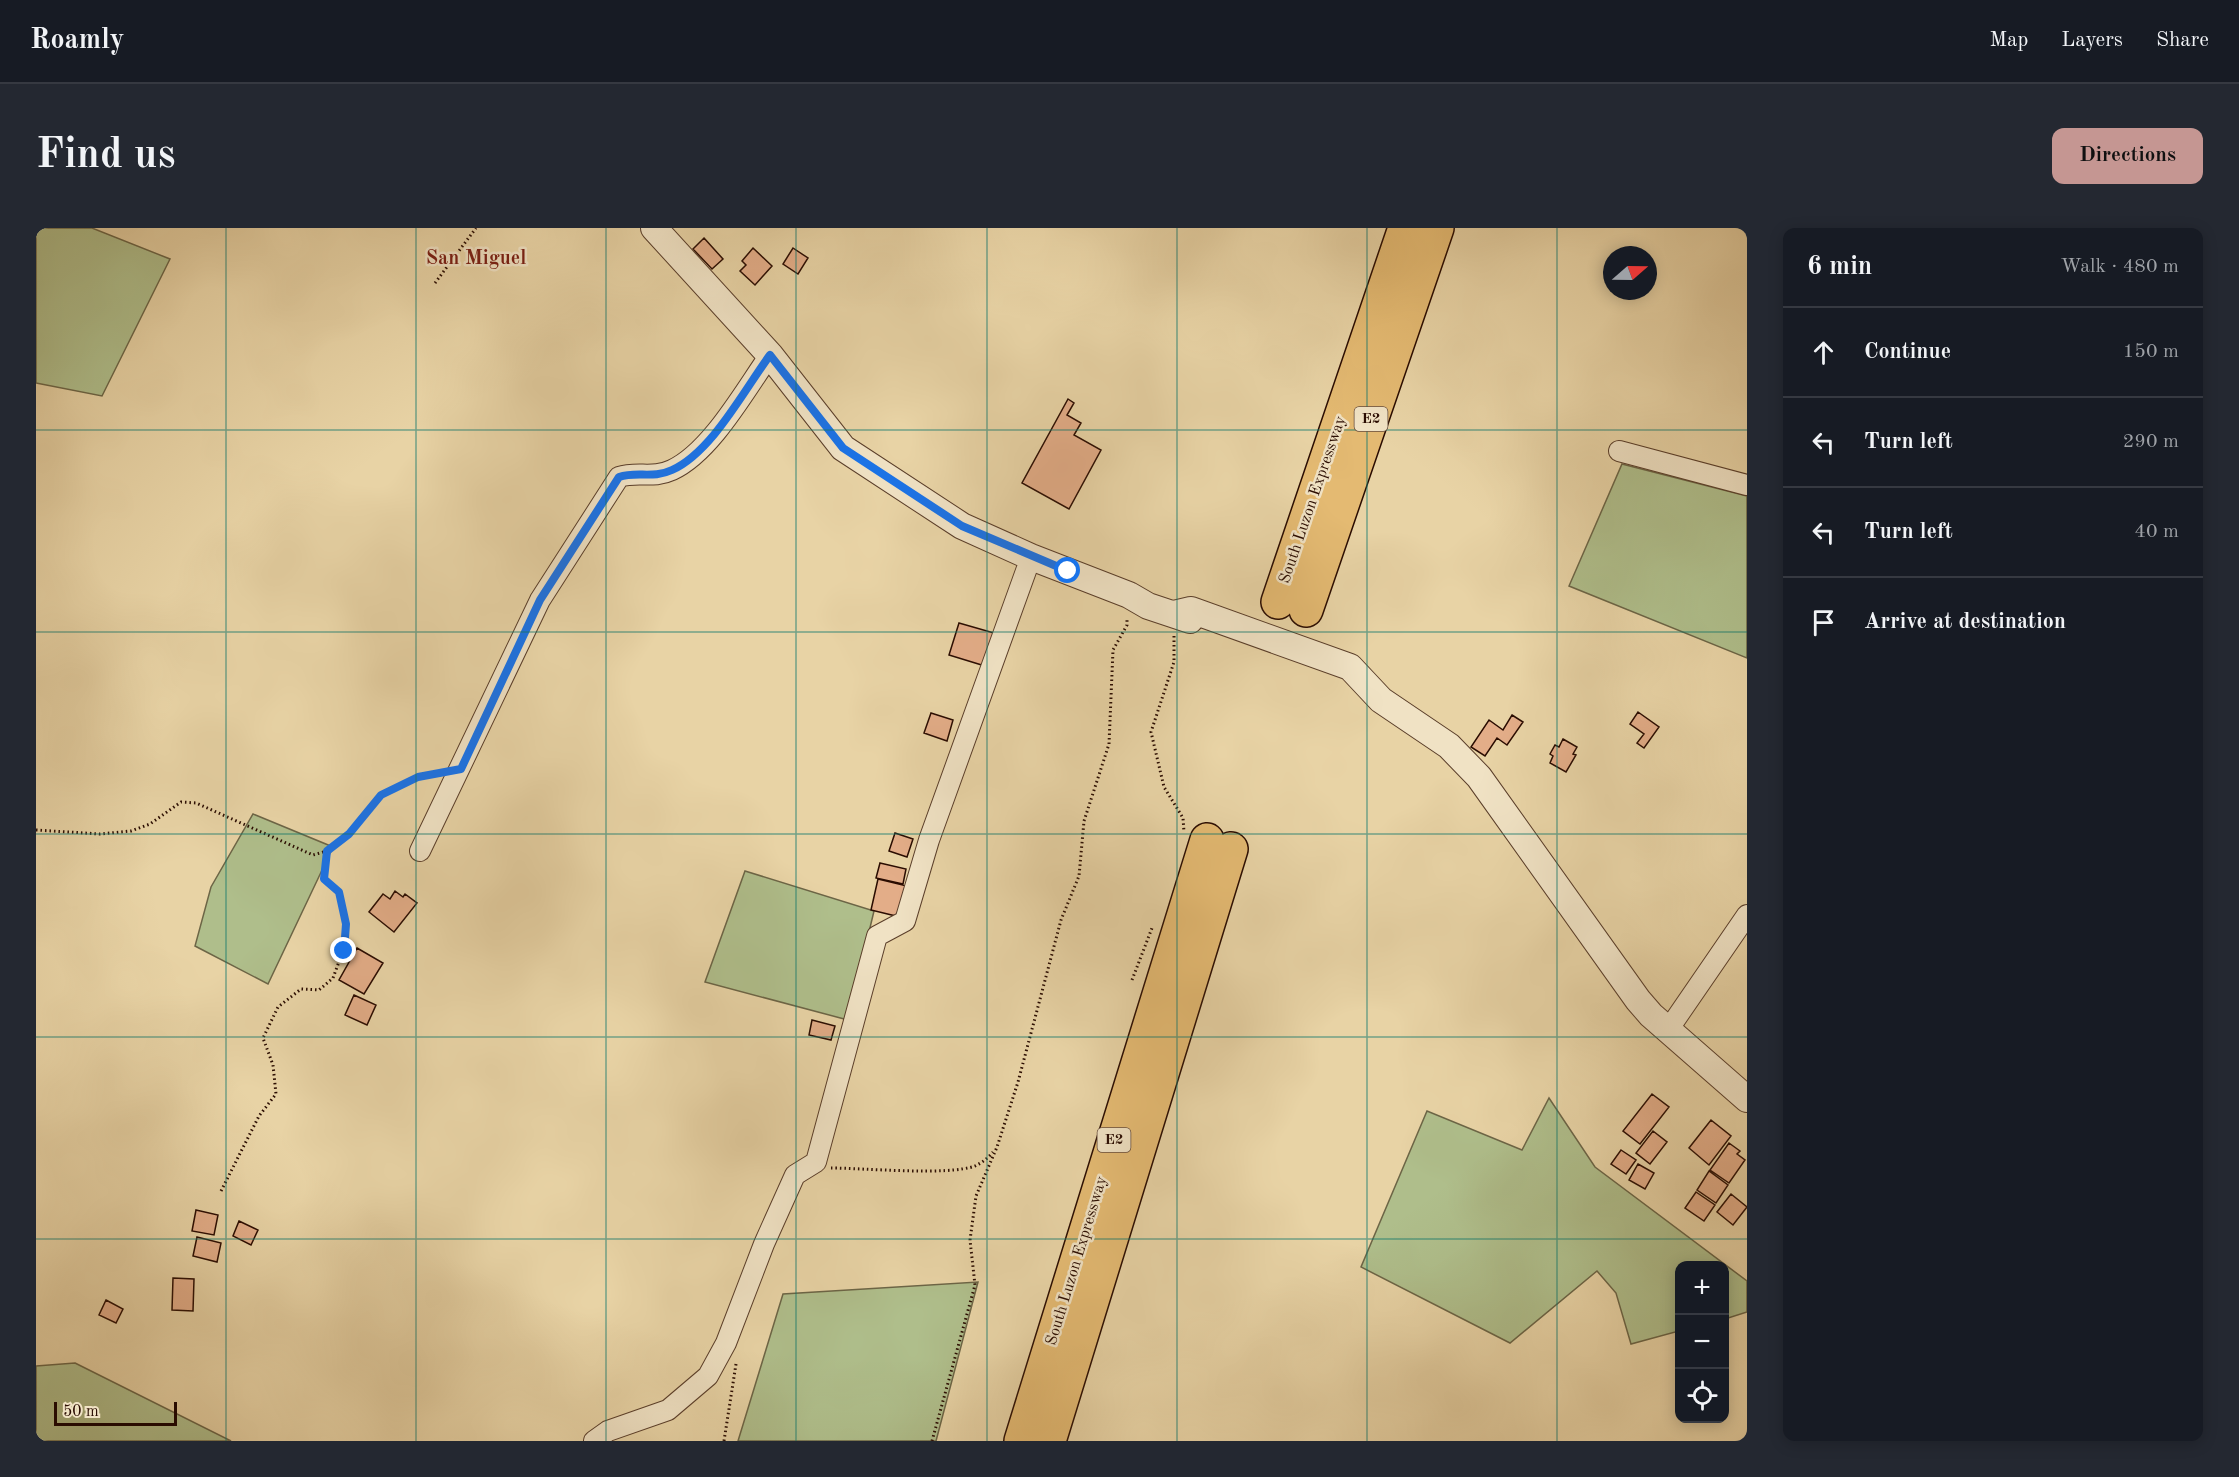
<!DOCTYPE html>
<html lang="en">
<head>
<meta charset="utf-8">
<style>
  :root { --surface:#171b24; --page:#242831; --text:#f1f3f6; --muted:#9ea1a6; --line:#363941; --accent:#c59692 }
  body { margin:0; font-family:"Old Standard TT",serif; background:var(--page); color:var(--text) }
  .controls { position:absolute; right:18px; bottom:18px; display:grid; overflow:hidden; border-radius:12px; box-shadow:0 3px 15px #0003 }
  .controls button { width:54px; height:54px; display:grid; place-items:center; padding:0; border:0; border-bottom:2px solid var(--line); background:var(--surface); color:var(--text); font:30px sans-serif }
  .compass { position:absolute; left:1567px; top:18px; width:54px; height:54px; border-radius:50%; background:var(--surface); box-shadow:0 3px 15px #0003; rotate:70deg }
  .scale { position:absolute; left:18px; bottom:15px; width:123px; box-sizing:border-box; padding-left:6px; border:3px solid #2a0c01; border-top:0; font-size:16px; line-height:21px; white-space:nowrap; color:#2a0c01; -webkit-text-stroke:4px #f0e2c4; paint-order:stroke }
  .stop { position:absolute; width:18px; height:18px; margin:-14px; border:4px solid #1a73e8; border-radius:50%; background:#fff }
  .stop.end { background:#1a73e8; border-color:#fff; box-shadow:0 2px 6px #0008 }
  .list { margin:0; padding:0; list-style:none }
  h2 { display:flex; justify-content:space-between; align-items:center; height:78px; margin:0; padding:0 24px; font-size:26px }
  h2 small { font-size:20px; font-weight:400; color:var(--muted) }
  .list li { display:grid; grid-template-columns:39px 1fr auto; gap:18px; align-items:center; box-sizing:border-box; height:90px; padding:0 24px; border-top:2px solid var(--line) }
  .list b { display:block; font-size:22px; white-space:nowrap }
  .list em { font-size:20px; font-style:normal; color:var(--muted) }
  .icon { flex:none; width:33px; height:33px; fill:none; stroke:currentColor; stroke-width:2; stroke-linecap:round; stroke-linejoin:round }
  .map { position:relative; flex:none; width:1711px; height:1213px; overflow:hidden; border-radius:12px }
  header { display:flex; align-items:center; gap:36px; box-sizing:border-box; height:84px; padding:0 30px; background:var(--surface); border-bottom:2px solid var(--line) }
  header strong { font-size:28px }
  nav { display:flex; gap:33px; margin-inline-start:auto; font-size:21px }
  .intro { display:flex; align-items:center; justify-content:space-between; box-sizing:border-box; height:144px; padding:0 36px }
  h1 { margin:0; font-size:42px }
  .button { padding:15px 27px; border-radius:12px; background:var(--accent); color:#111; font-size:21px; font-weight:700 }
  main { display:flex; gap:36px; padding:0 36px }
  aside { flex:1; background:var(--surface); border-radius:12px; box-shadow:0 3px 15px #0003 }
  .map>svg:first-child { display:block }
</style>
</head>
<body>
<header>
<strong>Roamly</strong>
<nav><a>Map</a><a>Layers</a><a>Share</a></nav>
</header>
<div class="intro"><h1>Find us</h1><a class="button">Directions</a></div>
<main>
<div class="map">
<svg width="1711" height="1213" viewBox="0 0 1711 1213">
  <rect width="100%" height="100%" fill="#e8d3a5"/>
  <filter id="stains"><feTurbulence type="fractalNoise" baseFrequency=".00333" numOctaves="4"/><feColorMatrix values="0 0 0 0 .2 0 0 0 0 .09 0 0 0 0 .02 0 0 0 .5 -.17"/></filter>
  <radialGradient id="worn" r=".72"><stop offset=".6" stop-color="#630" stop-opacity="0"/><stop offset="1" stop-color="#630" stop-opacity=".3"/></radialGradient>
  <path fill="#afbe8b" stroke="#6c6546" stroke-width="1.5" d="M0,0h56l78,31 -68,137 -66,-13z
    M1586,236l125,32v162l-178,-72z
    M217,586l80,33 -65,137 -73,-38 16,-59z
    M709,643l129,40 -26,109 -143,-38z
    M1513,870l46,69 152,114v31l-22,7 -1,-53h-44l-1,65 -48,13 -15,-51 -19,-22 -87,72 -149,-76 66,-156 95,39z
    M942,1054l-42,159h-198l45,-147z
    M39,1135l156,78h-195v-75z"/>
  <path fill="#e3ad88" stroke="#2a0c01" stroke-width="1.5" d="M668,10l19,21 -11,10 -19,-20z
    M717,20l19,18 -17,19 -15,-14 6,-6 -4,-4z
    M757,20l15,10 -10,16 -15,-10z
    M1032,171l6,4 -7,12 14,8 -7,12 27,15 -32,59 -47,-26z
    M923,395l35,10 -9,33 -36,-11z
    M1602,484l21,15 -15,21 -7,-5 7,-9 -14,-10z
    M895,485l22,7 -6,21 -23,-8z
    M1476,487l11,7 -16,23 -10,-7 -12,18 -14,-9 18,-27 14,10z
    M1527,511l14,8 -4,7 3,1 -10,17 -16,-9 3,-7 -3,-2 5,-9 4,2z
    M859,605l18,6 -6,18 -18,-6z
    M844,635l26,6 -3,15 -27,-6z
    M842,651l29,7 -7,31 -29,-7z
    M359,663l8,6 2,-3 12,9 -23,29 -25,-20 14,-18 7,5z
    M321,720l26,15 -19,31 -25,-14z
    M318,767l22,10 -9,20 -22,-10z
    M776,792l23,6 -4,14 -22,-5z
    M1616,866l17,13 -29,37 -17,-13z
    M1675,892l20,16 -22,29 -20,-17z
    M1617,903l14,11 -17,22 -14,-11z
    M1693,915l11,8 -3,3 8,6 -16,23 -19,-13z
    M1585,922l15,10 -10,14 -15,-10z
    M1602,936l16,9 -9,16 -16,-9z
    M1673,943l19,14 -12,18 -19,-13z
    M1660,964l19,13 -11,16 -19,-13z
    M1695,966l16,13 -14,18 -16,-13z
    M160,982l22,5 -4,20 -22,-4z
    M203,993l19,9 -7,15 -18,-9z
    M161,1009l24,6 -4,19 -24,-6z
    M137,1050l21,1 -1,32 -21,-1z
    M70,1072l17,9 -7,14 -17,-8z"/>
  <g fill="none" stroke-linecap="round" stroke-linejoin="round">
    <defs>
      <path id="minor" d="M1583,223l128,34
        M384,623l120,-251 79,-123c18,-6 34,2 53,-7 39,-18 73,-80 98,-115
        M1632,802l79,-115
        M558,1213l14,-10 60,-21 40,-34 18,-33 38,-99 31,-69 21,-13 61,-226 28,-15 24,-81 102,-283"/>
      <path id="tertiary" d="M618,0l116,127 73,93 119,78 69,31 98,38 19,11 42,14
        M1138,386l17,-4 159,57 31,33 68,46 30,31 159,223 13,15 96,84"/>
      <path id="motorway" d="M1242,374l127,-374
        M1270,382l131,-382
        M985,1213l186,-601
        M1013,1213l182,-592"/>
    </defs>
    <use href="#minor" stroke="#5a3e2a" stroke-width="22"/>
    <use href="#tertiary" stroke="#5a3e2a" stroke-width="28"/>
    <use href="#motorway" stroke="#2a0c01" stroke-width="36"/>
    <path stroke="#2a0c01" stroke-width="3" stroke-dasharray="1.5 3" stroke-linecap="butt" d="M399,55l41,-55
      M1138,408v26l-23,70 13,55 19,31 1,14
      M0,602l64,4 31,-3 19,-7 31,-22 15,1 117,52 14,-4 22,-17 32,-39 37,-18 20,-4
      M1096,752l20,-52
      M795,940c32,0 117,8 144,-2 8,-4 13,-8 18,-14
      M185,963l38,-75 17,-22 -3,-29 -10,-27 15,-31 23,-18 18,1 14,-12 10,-27 3,-27 -7,-32 -15,-13 3,-28
      M688,1213l12,-77
      M896,1213l43,-156 -5,-45 6,-44 21,-49 21,-65 43,-162 18,-44 5,-55 25,-77 4,-94 14,-25v-7"/>
    <use href="#minor" stroke="#f0e2c4" stroke-width="20"/>
    <use href="#tertiary" stroke="#f0e2c4" stroke-width="26"/>
    <use href="#motorway" stroke="#e4ba72" stroke-width="33"/>
  </g>
  <g fill="none" stroke-linecap="round" stroke-linejoin="round">
    <path stroke="#1a73e8" stroke-width="8" d="M308,723l2,-27 -7,-32 -15,-13 3,-28 22,-17 32,-39 37,-18 43,-8 79,-169 79,-123c18,-6 34,2 53,-7 40,-18 72,-80 98,-115l73,93 119,78 106,45"/>
  </g>
  <path fill="none" stroke="#0f766e" stroke-width="1.5" stroke-opacity="0.55" d="M190,0v1213M380,0v1213M570,0v1213M760,0v1213M951,0v1213M1141,0v1213M1331,0v1213M1521,0v1213M0,202h1711M0,404h1711M0,606h1711M0,809h1711M0,1011h1711"/>
  <g text-anchor="middle" dominant-baseline="central" stroke-width="5" stroke-linejoin="round" paint-order="stroke">
    <g fill="#f0e2c4" stroke="#654c3c" stroke-width="1.5">
      <rect x="1318.5" y="179" width="33" height="24" rx="4.5"/>
      <rect x="1061.5" y="900" width="33" height="24" rx="4.5"/>
    </g>
    <g font-size="15" font-weight="bold" fill="#2a0c01">
      <text x="1335" y="191">E2</text>
      <text x="1078" y="912">E2</text>
    </g>
    <g font-size="16" fill="#2a0c01" stroke="#f0e2c4">
      <text transform="translate(1277 272) rotate(-71)">South Luzon Expressway</text>
      <text transform="translate(1041 1033) rotate(-73)">South Luzon Expressway</text>
    </g>
    <g font-size="20" font-weight="bold" fill="#7a1f14" stroke="#f0e2c4">
      <text x="440" y="31">San Miguel</text>
    </g>
  </g>
  <rect width="100%" height="100%" filter="url(#stains)"/>
  <rect width="100%" height="100%" fill="url(#worn)"/>
</svg>
<div class="controls">
<button>+</button>
<button>−</button>
<button><svg class="icon" aria-label="locate" viewBox="0 0 24 24"><circle cx="12" cy="12" r="6"/><path d="M12 2v4M12 18v4M2 12h4M18 12h4"/></svg></button>
</div>
<svg class="compass" viewBox="-18 -18 36 36"><path d="M0-13l5 13h-10z" fill="#e53935"/><path d="M0 13l5-13h-10z" fill="#9ea1a6"/></svg>
<div class="scale">50 m</div>
<div class="stop" style="left:1032px;top:343px"></div>
<div class="stop end" style="left:308px;top:723px"></div>
</div>
<aside>
<h2>6 min<small>Walk · 480 m</small></h2>
<ul class="list">
<li><svg class="icon" aria-label="ahead" viewBox="0 0 24 24"><path d="M12 20V5M6 11l6-6 6 6"/></svg><div><b>Continue</b></div><em>150 m</em></li>
<li><svg class="icon" aria-label="left" viewBox="0 0 24 24"><path d="M17 20v-9H6M10 6l-5 5 5 5"/></svg><div><b>Turn left</b></div><em>290 m</em></li>
<li><svg class="icon" aria-label="left" viewBox="0 0 24 24"><path d="M17 20v-9H6M10 6l-5 5 5 5"/></svg><div><b>Turn left</b></div><em>40 m</em></li>
<li><svg class="icon" aria-label="arrive" viewBox="0 0 24 24"><path d="M6 21V4h12l-3 4 3 4H6"/></svg><div><b>Arrive at destination</b></div></li>
</ul>
</aside>
</main>
</body>
</html>
